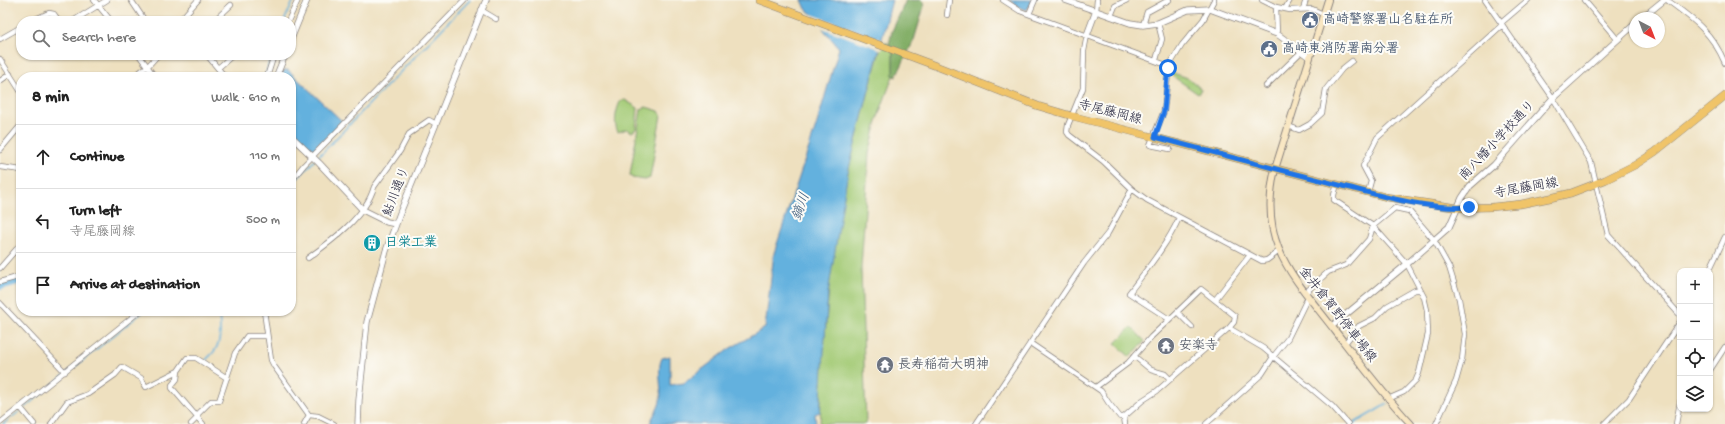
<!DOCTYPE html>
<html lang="en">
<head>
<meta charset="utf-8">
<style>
  :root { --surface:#fff; --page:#f6f6f6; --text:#222; --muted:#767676; --line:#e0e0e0 }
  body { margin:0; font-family:"Gochi Hand","Klee One",sans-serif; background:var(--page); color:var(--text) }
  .controls { position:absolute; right:12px; bottom:12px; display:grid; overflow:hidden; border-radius:8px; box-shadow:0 1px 3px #0004 }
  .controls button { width:36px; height:36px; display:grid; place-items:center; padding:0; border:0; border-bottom:1px solid var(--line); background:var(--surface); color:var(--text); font:20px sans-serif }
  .compass { position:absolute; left:1629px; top:12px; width:36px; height:36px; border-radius:50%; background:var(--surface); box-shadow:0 1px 3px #0004; rotate:138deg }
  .stop { position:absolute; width:12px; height:12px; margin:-9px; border:3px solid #1a73e8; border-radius:50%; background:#fff }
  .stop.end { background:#1a73e8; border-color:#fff; box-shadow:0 1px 4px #0008 }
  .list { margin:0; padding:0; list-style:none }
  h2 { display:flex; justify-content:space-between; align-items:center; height:52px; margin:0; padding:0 16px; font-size:17px }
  h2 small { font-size:13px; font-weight:400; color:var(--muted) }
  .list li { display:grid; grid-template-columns:26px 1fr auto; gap:12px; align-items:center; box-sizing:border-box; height:64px; padding:0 16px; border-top:1px solid var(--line) }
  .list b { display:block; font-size:15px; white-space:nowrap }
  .list p { margin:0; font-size:13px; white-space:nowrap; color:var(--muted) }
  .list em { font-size:13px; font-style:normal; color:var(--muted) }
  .icon { flex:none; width:22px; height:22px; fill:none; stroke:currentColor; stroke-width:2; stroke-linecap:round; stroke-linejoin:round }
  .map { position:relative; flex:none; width:1725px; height:424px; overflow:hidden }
  .search { position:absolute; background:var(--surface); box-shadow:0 1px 3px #0004; left:16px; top:16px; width:280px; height:44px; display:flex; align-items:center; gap:10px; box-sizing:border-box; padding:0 14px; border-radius:16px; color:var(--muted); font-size:15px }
  .panel { position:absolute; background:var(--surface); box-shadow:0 1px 3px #0004; left:16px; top:72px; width:280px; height:244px; border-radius:16px }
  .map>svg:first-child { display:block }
</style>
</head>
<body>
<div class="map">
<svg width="1725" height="424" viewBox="0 0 1725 424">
  <rect width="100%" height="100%" fill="#fdfcf7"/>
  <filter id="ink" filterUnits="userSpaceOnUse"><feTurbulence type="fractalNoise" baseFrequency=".025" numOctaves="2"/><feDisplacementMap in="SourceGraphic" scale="8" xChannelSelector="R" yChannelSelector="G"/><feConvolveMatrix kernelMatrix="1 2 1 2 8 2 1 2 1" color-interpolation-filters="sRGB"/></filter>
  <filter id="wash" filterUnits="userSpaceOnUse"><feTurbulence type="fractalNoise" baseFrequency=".012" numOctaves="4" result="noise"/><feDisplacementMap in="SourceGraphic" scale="16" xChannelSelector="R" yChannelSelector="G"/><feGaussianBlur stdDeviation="0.9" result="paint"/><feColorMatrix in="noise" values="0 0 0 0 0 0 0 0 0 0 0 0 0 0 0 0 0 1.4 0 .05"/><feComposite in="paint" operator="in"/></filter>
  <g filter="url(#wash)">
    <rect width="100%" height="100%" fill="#eee0bf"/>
    <path fill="#a3ca75" stroke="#627658" d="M883,41l6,3 4,8v24l-14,38 -10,39 -8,114 5,157h-46l3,-67 8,-92 17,-93 25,-97z
      M1171,71c5,4 9,4 14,6 6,2 11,8 16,12l-3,5 -27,-19z
      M621,100h4l13,8 -2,21 -4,3 -5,-3 -9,3c-5,-8 -2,-23 3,-32z
      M646,107l13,4 2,4 -11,63 -5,2 -13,-2 -2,-3 11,-66z
      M1131,327l14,14 -15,16 -15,-14z"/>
    <path fill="#82ae66" stroke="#526850" d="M906,0h15l4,3 -11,37 -18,37 -3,-1v-24l-4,-8 3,-13z"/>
    <path fill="#64b1de" stroke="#436a8c" d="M802,0h90l-44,172 -20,121 -8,119 -5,2 1,10h-166c2,-8 9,-15 10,-23 3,-14 -4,-31 2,-43l8,-2v29l14,-2 45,-34 36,-21 9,-75 43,-130 22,-75 -15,-18 -9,-13 -9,-8z
      M1009,0h23l-5,10 -8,-3z
      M284,70h4l55,52 -29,27h-5l-18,-17v-55h-11z"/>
    <path fill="#eee0bf" d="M806,12l79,29 -3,9 -63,-23 -5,-8z"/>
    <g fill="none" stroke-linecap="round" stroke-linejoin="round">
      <path stroke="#64b1de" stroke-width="1.5" d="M284,21l10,-21
        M266,74l5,-19
        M317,158l153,-158
        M291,185l23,-24
        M206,360c3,-4 7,-6 9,-10 7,-10 5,-25 4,-36l5,-3
        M25,407l119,-96
        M3,424l17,-13
        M1353,424l34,-20"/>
      <path stroke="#64b1de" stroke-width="8" d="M0,286l21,-6"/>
    </g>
  </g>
  <g filter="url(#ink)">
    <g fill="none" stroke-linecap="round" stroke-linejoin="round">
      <defs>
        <path id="minor" d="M94,0l17,21
          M131,0l14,21
          M1003,0l17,11 149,55
          M1262,0l14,7 14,3 22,-1 11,5
          M1485,0l68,98 38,64 17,73 72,80
          M1584,0l33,39
          M1667,0c26,19 45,32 58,63
          M1276,7l1,27
          M1285,9l5,-9
          M1303,9l3,-9
          M481,10l15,9
          M1096,11l1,-11
          M1029,14l6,-14
          M947,15l2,-15
          M1111,16l4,-10 12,-6
          M31,21l18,-8 5,1 5,7
          M73,21l34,-21
          M173,21l9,-3 16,-18
          M214,21l17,-16
          M288,21l10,-21
          M1501,23l27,-23
          M1143,25l4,-13 22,-12
          M1087,35l-3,16 -1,37 -15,37 -1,7 2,3 34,26 29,28 15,11 115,61 5,-1 12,-9
          M0,39l21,-12
          M139,55l16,22
          M207,55l18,22
          M0,59l21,33
          M1156,60l6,-21 -4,-16
          M218,68l15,-13
          M133,77l15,-11 10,-11
          M267,77l7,-22
          M0,81l10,-7
          M1266,86l35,-34
          M1288,126l11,4 11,-6 12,-11 4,-24 16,-20 10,-8
          M1170,149l-20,-4 14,-34 5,-45 13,-21 21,-25 11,-20
          M0,150l21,-25
          M0,167l21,3
          M291,181l13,-16 161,-165
          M1337,184l-3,11v5l39,26 34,38 17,33 3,13 1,24 -9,39 -3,7 -12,12 -16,7
          M1368,192l3,-11 -8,-15 14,-28 125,-113
          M308,258c24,-17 58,-42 66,-71l26,-36 9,-17 20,-14 7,4
          M0,268l21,-24
          M1709,271l16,-34
          M0,282l21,-6
          M1305,293l23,-21 18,-7 23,-26 4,-13 22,-18 14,3 25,29 15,27 10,32 6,35 -3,26 -6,21 -20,43
          M1215,300l35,-45
          M0,303l65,69
          M264,311l7,49 3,6 35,49 -5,9
          M1177,312l15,15
          M1169,319l-40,-26c18,-24 38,-48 50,-75
          M1229,328l34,20 69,58 16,18
          M1030,343l71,48 7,11 12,15h4
          M1345,343l14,-17 16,-8 12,-12 28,-16h5
          M1134,356l17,14 14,4 5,5
          M1710,370l15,-23
          M178,371l-1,8 -5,6v3l31,36
          M1096,387l32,-24 23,-26 50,-48 34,27 -1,6 -5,6 -72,63 -14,9 -19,17 1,7
          M20,407l14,17
          M309,415l9,1 16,8
          M196,416l15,-15h8l16,-48 12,-17h20
          M0,423l140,-112
          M51,424l16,-22 21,-8 27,-19 7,-8 19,11 5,9 32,-16 9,-13h9l31,20
          M191,424l7,-7
          M976,424l108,-161 24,-30 24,-44
          M1206,424l56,-50 11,-17 15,-19 20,-41
          M1604,424l25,-25 51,-77
          M1676,424l4,-22"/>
        <path id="tertiary" d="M1065,0l65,23 13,2 15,-2 30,-13 22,-1 67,25 32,23
          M1642,18l22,-18
          M1087,35l9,-24
          M291,39l16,-39
          M276,77l9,-22
          M291,136l28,27 44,47 24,12 9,2
          M1332,326l75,-62 42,-37 13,-29 8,-12 24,-21 59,-67 82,-74
          M358,424l1,-24 8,-78 19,-71 14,-38 86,-213"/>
        <path id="secondary" d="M1328,0l-53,169c-18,76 19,108 61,163 24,31 48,63 75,92"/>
        <path id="primary" d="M759,0l177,66 102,40 34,10 314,81 72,11 34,-1 29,-3 29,-6 21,-5 34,-13 30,-15 20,-13 70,-56"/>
      </defs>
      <use href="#minor" stroke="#88817d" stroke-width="6"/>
      <use href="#tertiary" stroke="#88817d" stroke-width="7"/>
      <use href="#secondary" stroke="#88817d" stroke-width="8"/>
      <use href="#primary" stroke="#88817d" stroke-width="8"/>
      <use href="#minor" stroke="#fff" stroke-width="4.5"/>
      <use href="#tertiary" stroke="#fff" stroke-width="5.5"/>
      <use href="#secondary" stroke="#f9e7c3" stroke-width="6"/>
      <use href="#primary" stroke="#f0c469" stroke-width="7"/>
    </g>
  </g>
  <g fill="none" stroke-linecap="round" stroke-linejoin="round" filter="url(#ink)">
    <path stroke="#1a73e8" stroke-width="5" d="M1168,68l-4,43 -9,26c63,17 125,33 188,49 39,10 86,24 126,21"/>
  </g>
  <defs>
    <symbol id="civic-disc" viewBox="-11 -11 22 22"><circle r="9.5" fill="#5c6f8a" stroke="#fdfcf7"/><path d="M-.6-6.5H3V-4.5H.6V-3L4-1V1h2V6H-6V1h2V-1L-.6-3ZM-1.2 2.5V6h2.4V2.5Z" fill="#fff"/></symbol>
    <symbol id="building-disc" viewBox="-11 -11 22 22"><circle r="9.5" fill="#0f9aa8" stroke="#fdfcf7"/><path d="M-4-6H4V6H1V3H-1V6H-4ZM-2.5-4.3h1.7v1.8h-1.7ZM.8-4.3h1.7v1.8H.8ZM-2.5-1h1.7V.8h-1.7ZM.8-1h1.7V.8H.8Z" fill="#fff"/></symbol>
    <symbol id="temple-disc" viewBox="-11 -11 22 22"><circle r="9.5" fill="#6b7280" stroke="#fdfcf7"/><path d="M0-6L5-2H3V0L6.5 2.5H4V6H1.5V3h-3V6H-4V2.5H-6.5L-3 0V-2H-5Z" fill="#fff"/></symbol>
  </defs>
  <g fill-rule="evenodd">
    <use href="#civic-disc" x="1300" y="10" width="20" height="20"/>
    <use href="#civic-disc" x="1259" y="39" width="20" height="20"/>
    <use href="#building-disc" x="362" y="233" width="20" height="20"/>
    <use href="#temple-disc" x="1156" y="336" width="20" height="20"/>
    <use href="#temple-disc" x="875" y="355" width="20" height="20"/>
  </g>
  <g text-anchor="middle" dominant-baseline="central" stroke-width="4" stroke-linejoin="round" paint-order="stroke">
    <g font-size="13" font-weight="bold" fill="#4e5e75" stroke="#fdfcf7" text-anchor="start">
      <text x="1323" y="20">高崎警察署山名駐在所</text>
      <text x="1282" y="49">高崎東消防署南分署</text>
    </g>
    <g font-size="13" fill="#22223b" stroke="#fdfcf7">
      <text transform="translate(1110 113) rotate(14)">寺尾藤岡線</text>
      <text transform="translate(1498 141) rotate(-47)">南八幡小学校通り</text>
      <text transform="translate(1526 189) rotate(-10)">寺尾藤岡線</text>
      <text transform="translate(397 192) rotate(-69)">鮎川通り</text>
      <text transform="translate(1337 315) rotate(52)">金井倉賀野停車場線</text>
    </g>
    <g font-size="13" font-weight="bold" fill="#0d838f" stroke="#fdfcf7" text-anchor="start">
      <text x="385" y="243">日栄工業</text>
    </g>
    <g font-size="13" font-weight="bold" fill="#5b616d" stroke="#fdfcf7" text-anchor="start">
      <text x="1179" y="346">安楽寺</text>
      <text x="898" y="365">長寿稲荷大明神</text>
    </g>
    <g font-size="14" font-style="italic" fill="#3c5b7c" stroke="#fdfcf7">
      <text transform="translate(802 207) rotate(-70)">鏑川</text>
    </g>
  </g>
</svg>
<div class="controls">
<button>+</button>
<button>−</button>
<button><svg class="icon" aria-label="locate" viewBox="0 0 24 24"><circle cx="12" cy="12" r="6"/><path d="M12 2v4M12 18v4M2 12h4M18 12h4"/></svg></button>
<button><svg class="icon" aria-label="layers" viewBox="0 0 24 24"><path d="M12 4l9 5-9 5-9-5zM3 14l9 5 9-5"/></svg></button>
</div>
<svg class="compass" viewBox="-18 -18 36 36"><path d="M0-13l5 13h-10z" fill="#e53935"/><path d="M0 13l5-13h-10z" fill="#767676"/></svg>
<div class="stop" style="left:1168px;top:68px"></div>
<div class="stop end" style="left:1469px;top:207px"></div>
<div class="search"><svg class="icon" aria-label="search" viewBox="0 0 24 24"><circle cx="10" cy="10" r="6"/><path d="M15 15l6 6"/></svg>Search here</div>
<section class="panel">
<h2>8 min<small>Walk · 610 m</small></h2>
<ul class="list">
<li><svg class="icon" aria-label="ahead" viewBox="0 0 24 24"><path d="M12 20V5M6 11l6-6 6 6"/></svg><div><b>Continue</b></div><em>110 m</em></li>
<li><svg class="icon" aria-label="left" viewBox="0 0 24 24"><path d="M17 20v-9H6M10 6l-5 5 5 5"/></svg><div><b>Turn left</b><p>寺尾藤岡線</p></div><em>500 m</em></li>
<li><svg class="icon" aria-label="arrive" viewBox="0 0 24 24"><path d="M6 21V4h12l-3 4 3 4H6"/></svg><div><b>Arrive at destination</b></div></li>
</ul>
</section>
</div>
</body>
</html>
